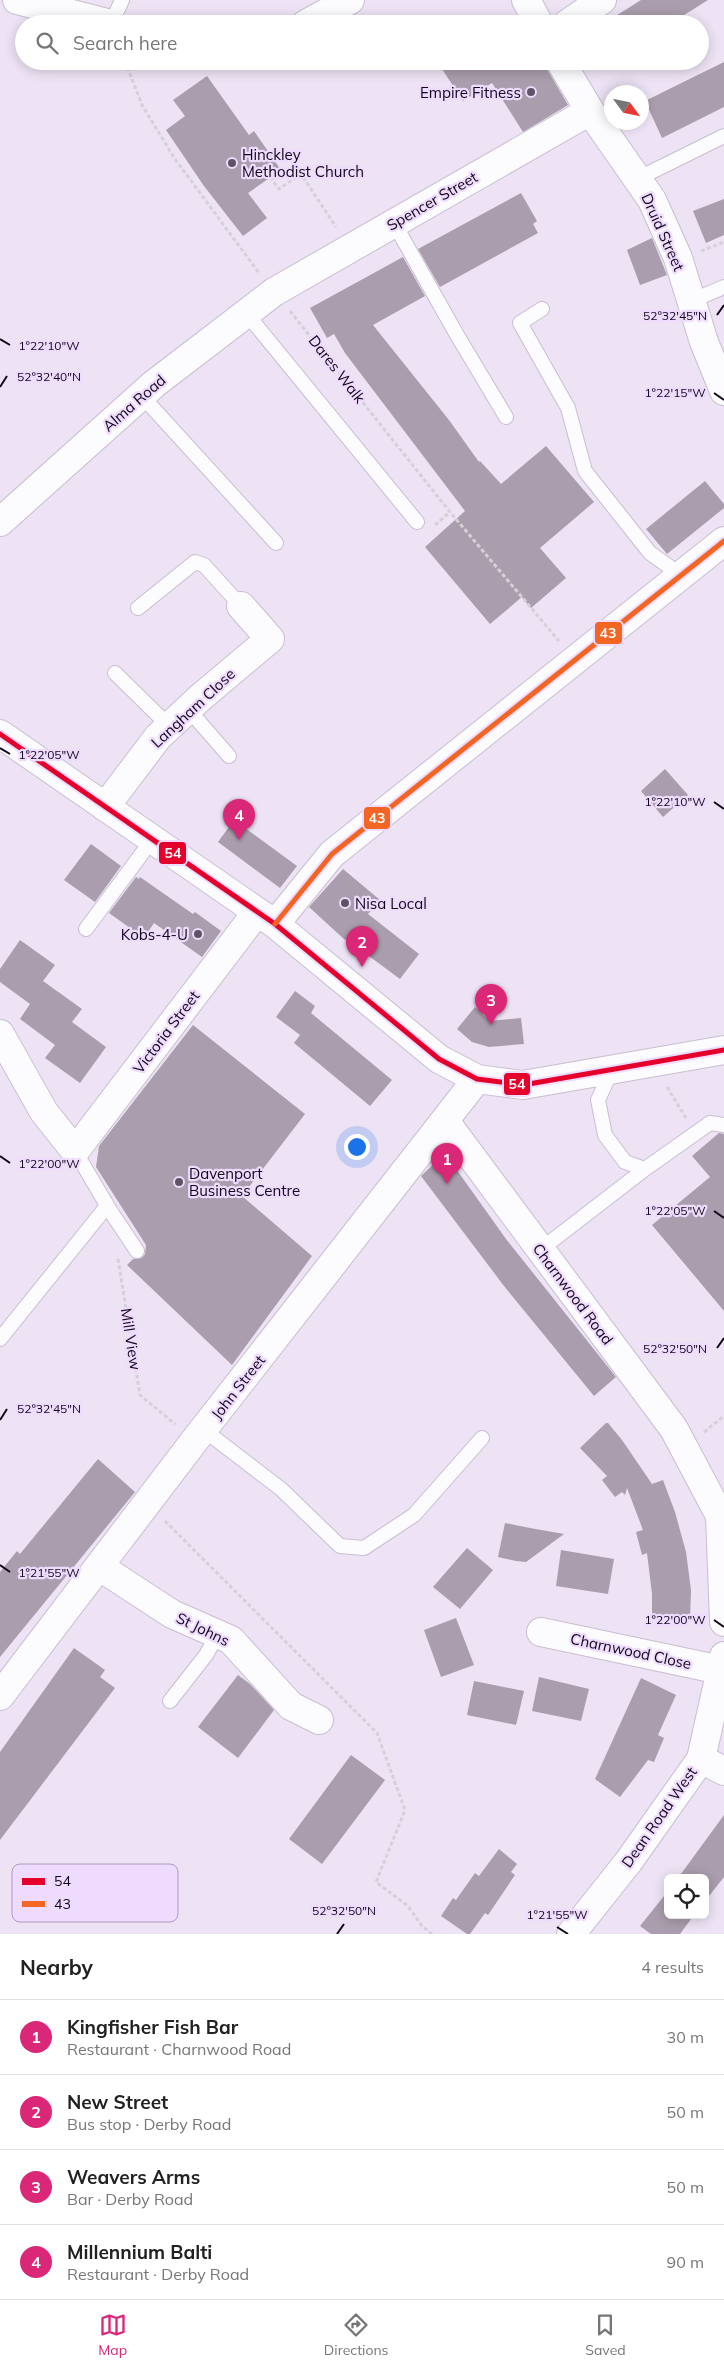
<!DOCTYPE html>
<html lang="en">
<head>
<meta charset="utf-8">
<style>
  :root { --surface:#fff; --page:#f2f2f2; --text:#222; --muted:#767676; --line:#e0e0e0; --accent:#db2777 }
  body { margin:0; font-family:Mulish,sans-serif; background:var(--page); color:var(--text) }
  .controls { position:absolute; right:15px; bottom:15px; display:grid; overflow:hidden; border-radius:8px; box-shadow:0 2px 12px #0003 }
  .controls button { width:45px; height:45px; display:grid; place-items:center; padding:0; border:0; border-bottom:1px solid var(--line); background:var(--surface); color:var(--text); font:25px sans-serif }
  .compass { position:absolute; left:604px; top:85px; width:45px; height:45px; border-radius:50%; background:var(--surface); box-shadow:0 2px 12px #0003; rotate:123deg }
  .you { position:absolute; left:356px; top:1146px; width:18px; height:18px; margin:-12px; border:4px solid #fff; border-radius:50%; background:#1a73e8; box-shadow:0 0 0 8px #1a73e833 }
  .badge { display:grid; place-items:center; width:32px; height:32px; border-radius:50%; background:var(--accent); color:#fff; font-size:16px; font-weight:700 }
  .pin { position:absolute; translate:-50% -41px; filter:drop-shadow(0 1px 2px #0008) }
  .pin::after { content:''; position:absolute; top:26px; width:18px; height:15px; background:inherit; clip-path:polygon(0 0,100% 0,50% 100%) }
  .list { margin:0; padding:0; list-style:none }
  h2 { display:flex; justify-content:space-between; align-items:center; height:65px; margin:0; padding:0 20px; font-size:21px }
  h2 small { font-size:16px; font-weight:400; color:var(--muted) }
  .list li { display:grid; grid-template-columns:32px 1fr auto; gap:15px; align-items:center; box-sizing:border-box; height:75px; padding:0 20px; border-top:1px solid var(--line) }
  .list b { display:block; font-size:19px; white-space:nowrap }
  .list p { margin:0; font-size:16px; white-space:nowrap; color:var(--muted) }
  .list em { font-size:16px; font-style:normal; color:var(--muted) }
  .icon { flex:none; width:28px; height:28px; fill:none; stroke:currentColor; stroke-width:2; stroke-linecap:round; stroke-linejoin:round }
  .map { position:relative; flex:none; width:724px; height:1934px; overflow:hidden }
  .search { position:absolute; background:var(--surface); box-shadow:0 2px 12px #0003; left:15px; right:15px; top:15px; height:55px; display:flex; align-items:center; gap:12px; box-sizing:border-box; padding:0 18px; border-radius:28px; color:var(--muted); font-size:19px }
  .sheet { height:365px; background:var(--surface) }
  nav { display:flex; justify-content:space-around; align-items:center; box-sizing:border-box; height:70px; border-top:1px solid var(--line); background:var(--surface); font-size:14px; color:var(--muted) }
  nav a { display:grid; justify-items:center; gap:2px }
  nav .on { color:var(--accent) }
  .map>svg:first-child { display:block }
</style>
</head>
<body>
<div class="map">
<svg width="724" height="1934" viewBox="0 0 724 1934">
  <rect width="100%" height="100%" fill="#ede3f5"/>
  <path fill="#aa9dad" d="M641,0h67l-38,24h-67z
    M454,61h90l3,8 21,36 -45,27 -31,-49 -29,18 -21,-32z
    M724,62v45l-62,31 -17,-37z
    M207,76l42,59 5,-4 27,39 -33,23 19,25 -24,18 -39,-50 -38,-56 19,-14 -12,-16z
    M521,193l16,28 -4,3 5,9 -98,54 -22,-38z
    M724,199v36l-18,8 -13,-32z
    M652,238l15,37 -27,10 -13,-35z
    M403,257l22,39 -52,29 76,95 30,42 1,-1 21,23 45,-38 48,56 -54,46 26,30 -35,30 -9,-11 -32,27 -65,-77 40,-36 -120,-158 -11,-19 -7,4 -17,-30z
    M705,481l19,23v4l-57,46 -21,-25z
    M665,769l23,26 -25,22 -22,-26z
    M234,820l63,46 -17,22 -62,-46z
    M91,844l30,22 -26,36 -31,-22z
    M343,869l37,31 -12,14 51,40 -19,25 -54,-40 -1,1 -36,-33z
    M136,877l3,2 1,-2 53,37 2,-2 26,19 -19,26 -48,-34 -10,15 -35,-25z
    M20,940l35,25 -12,16 39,28 -10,13 34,25 -26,36 -35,-25 10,-13 -35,-26 10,-15 -30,-22v-13z
    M295,991l20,15 -4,7 81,67 -22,26 -76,-63 6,-8 -24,-18z
    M475,1007l15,14 31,-3 3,26 -35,3 -17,-5 -15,-13z
    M193,1025l112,89 -63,82 70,60 -80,109 -105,-100 6,-6 9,-1 3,-4 1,-9 -50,-78 3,-21z
    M719,1133l5,1v177l-72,-86 58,-48 -18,-21z
    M441,1157l8,2 57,80 110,138 -22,19 -90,-110 -83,-110z
    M606,1423h2l14,17 30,44 11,-4 12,32 11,40 5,38 -1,31 -38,-1v-26l-5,-41 -5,2 -6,-23 7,-2 -16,-42 -2,7 -3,-3 -7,5 -13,-17 5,-4 -27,-28z
    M98,1459l37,33 -135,165v-85l17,-21 3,3z
    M505,1523l25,5 34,6 -38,28 -10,-1 -18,-4z
    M467,1548l26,22 -33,39 -27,-22z
    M561,1550l53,9 -6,35 -52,-8z
    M456,1618l18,47 -33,12 -17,-47z
    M74,1648l31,22 -5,7 15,11 -115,152v-88z
    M238,1675l12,9 24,26 -36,48 -40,-31z
    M539,1677l50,12 -8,32 -49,-10z
    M641,1678l35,17 -18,40 6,3 -10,24 -6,-2 -28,37 -25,-18z
    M474,1681l50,10 -8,34 -49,-10z
    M351,1755l34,25 -63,84 -33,-25z
    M724,1815v62l-19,24v-23h-27z
    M499,1849l18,15 -6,8 4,3 -27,40 -3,-2 -15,21h-3l-26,-18 12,-18 3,2 19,-27 4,3z
    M668,1891v24h26l-14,19h-29l-11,-8z"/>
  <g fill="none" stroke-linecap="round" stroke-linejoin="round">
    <defs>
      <path id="lane" d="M111,24l11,-24
        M637,179l87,-43
        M394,223l63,112 49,82
        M691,301l33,-14
        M542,309l-22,14 48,85 17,63 65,82 31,22
        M246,313l171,209
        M141,395l135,148
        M138,608l57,-46 9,3 37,41
        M115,673l55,54
        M188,709l41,47
        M86,929l66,-89
        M612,1069l-14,31 7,35 20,27 20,7 65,-46 14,2
        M75,1151l36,61 26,39
        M540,1250l105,-81
        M0,1339l107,-133
        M204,1430l77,59 59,57 24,2 50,-33 68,-77
        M170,1701l36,-46 12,-21"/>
      <path id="street" d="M17,0l94,24
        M526,0l13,24
        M306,24l44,-24
        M567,24l35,-24
        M560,61l30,50 62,89 26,58 26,84 20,49
        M0,522l154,-138 120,-92 316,-181
        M0,734l275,190 164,135 38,20 46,6 201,-35
        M105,807l53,-70 43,-40 69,-58 -29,-33
        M275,924l57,-70 392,-313
        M0,1034l44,78 31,39 182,-239
        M445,1121l229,308 46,87 4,106
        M100,1567l72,47 59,26 60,66 28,14
        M541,1632l180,38
        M0,1696l195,-256 282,-361
        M701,1759l23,12
        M571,1934l58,-73 72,-102 23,-103"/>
    </defs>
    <use href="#lane" stroke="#c8bed0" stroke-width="16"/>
    <use href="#street" stroke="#c8bed0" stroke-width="30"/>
    <path stroke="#d4d1d7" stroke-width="3" stroke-dasharray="4 2.5" stroke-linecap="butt" d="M125,61l17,44 33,54 84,114
      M270,177l9,12 22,-15 35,53
      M701,251l23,-9
      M290,311l160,201 109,129
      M435,525l15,-13
      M667,1087l19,31
      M118,1259l22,136 35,29
      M704,1432l20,-16
      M165,1521l212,212 28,77 -29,72 32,24 14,20 10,8"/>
    <use href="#lane" stroke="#fcfbfe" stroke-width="14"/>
    <use href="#street" stroke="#fcfbfe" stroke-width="28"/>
    <defs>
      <path id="bus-1" d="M0,734l275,190 164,135 38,20 46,6 201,-35"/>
      <path id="bus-2" d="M275,924l57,-70 392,-313"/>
    </defs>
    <use href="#bus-1" stroke="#eedbfd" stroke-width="9"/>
    <use href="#bus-2" stroke="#eedbfd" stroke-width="9"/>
    <use href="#bus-1" stroke="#e4002b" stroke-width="5"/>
    <use href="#bus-2" stroke="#f26522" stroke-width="5"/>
  </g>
  <path fill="none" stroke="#110719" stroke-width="2" d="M717,315l7,-10M0,339l10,6M0,387l7,-11M714,393l10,7M0,748l10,6M714,802l10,7M0,1156l10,7M714,1211l10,7M717,1348l7,-10M0,1420l7,-11M0,1565l10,7M714,1620l10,7M557,1927l11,7M337,1934l7,-10"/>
  <g fill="#5e5466" stroke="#eedbfd" stroke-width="2">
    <circle cx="531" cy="92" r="5"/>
    <circle cx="232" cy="163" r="5"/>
    <circle cx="345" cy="903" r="5"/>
    <circle cx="198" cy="934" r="5"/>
    <circle cx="179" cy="1182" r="5"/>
  </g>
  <g text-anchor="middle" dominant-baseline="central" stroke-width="4.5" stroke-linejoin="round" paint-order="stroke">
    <g font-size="15" fill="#110719" stroke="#eedbfd" text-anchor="start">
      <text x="521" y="92" text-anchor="end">Empire Fitness</text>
      <text x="242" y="154">Hinckley<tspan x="242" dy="17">Methodist Church</tspan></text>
      <text x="355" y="903">Nisa Local</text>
      <text x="188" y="934" text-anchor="end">Kobs-4-U</text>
      <text x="189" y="1173">Davenport<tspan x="189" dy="17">Business Centre</tspan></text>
    </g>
    <g font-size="15" fill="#110719" stroke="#eedbfd">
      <text transform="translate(432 201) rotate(-30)">Spencer Street</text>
      <text transform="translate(663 232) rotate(66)">Druid Street</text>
      <text transform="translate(337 369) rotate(52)">Dares Walk</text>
      <text transform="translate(134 403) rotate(-41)">Alma Road</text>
      <text transform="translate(193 708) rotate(-43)">Langham Close</text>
      <text transform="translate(166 1032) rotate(-53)">Victoria Street</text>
      <text transform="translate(573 1294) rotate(53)">Charnwood Road</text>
      <text transform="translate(131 1339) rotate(81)">Mill View</text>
      <text transform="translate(238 1387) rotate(-52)">John Street</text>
      <text transform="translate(203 1629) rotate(26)">St Johns</text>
      <text transform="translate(631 1651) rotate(12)">Charnwood Close</text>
      <text transform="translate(659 1817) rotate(-55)">Dean Road West</text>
    </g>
  </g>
  <rect x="12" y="1864" width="166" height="58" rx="8" fill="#eedbfd" stroke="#ac9bb9" stroke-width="1"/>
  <rect x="22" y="1878" width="23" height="7" fill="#e4002b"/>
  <rect x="22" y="1901" width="23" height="6" fill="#f26522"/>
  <g font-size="14" fill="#110719">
    <text x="54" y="1886">54</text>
    <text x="54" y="1909">43</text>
  </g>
  <g font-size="12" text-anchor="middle" fill="#110719" stroke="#eedbfd" stroke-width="4.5" stroke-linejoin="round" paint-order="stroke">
    <text x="675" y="320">52°32'45"N</text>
    <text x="49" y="350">1°22'10"W</text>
    <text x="49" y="381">52°32'40"N</text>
    <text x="675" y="397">1°22'15"W</text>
    <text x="49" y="759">1°22'05"W</text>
    <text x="675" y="806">1°22'10"W</text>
    <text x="49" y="1168">1°22'00"W</text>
    <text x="675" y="1215">1°22'05"W</text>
    <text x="675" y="1353">52°32'50"N</text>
    <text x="49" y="1413">52°32'45"N</text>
    <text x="49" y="1577">1°21'55"W</text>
    <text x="675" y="1624">1°22'00"W</text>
    <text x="344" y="1915">52°32'50"N</text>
    <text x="557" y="1919">1°21'55"W</text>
  </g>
  <g stroke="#eedbfd" stroke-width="2">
    <rect x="594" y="621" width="29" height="24" rx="5" fill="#f26522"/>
    <rect x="363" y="806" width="28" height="24" rx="5" fill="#f26522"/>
    <rect x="158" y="841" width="29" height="24" rx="5" fill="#e4002b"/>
    <rect x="503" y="1072" width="28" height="24" rx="5" fill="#e4002b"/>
  </g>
  <g font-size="14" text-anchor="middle" font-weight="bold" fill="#fff">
    <text x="608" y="638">43</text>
    <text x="377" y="823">43</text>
    <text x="173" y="858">54</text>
    <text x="517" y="1089">54</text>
  </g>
</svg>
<div class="controls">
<button><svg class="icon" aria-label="locate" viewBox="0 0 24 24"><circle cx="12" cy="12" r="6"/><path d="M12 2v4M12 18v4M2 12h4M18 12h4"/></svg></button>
</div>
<svg class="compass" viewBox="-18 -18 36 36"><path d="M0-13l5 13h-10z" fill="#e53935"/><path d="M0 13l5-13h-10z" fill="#767676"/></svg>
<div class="you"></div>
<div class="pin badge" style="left:447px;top:1184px">1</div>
<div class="pin badge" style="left:362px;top:967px">2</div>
<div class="pin badge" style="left:491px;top:1025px">3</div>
<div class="pin badge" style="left:239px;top:840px">4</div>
<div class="search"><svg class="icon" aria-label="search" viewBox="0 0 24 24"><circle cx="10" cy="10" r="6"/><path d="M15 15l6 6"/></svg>Search here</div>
</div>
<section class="sheet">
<h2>Nearby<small>4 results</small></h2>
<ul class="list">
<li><span class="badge">1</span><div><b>Kingfisher Fish Bar</b><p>Restaurant · Charnwood Road</p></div><em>30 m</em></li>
<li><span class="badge">2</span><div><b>New Street</b><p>Bus stop · Derby Road</p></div><em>50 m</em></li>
<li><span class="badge">3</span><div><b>Weavers Arms</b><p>Bar · Derby Road</p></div><em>50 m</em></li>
<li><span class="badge">4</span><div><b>Millennium Balti</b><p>Restaurant · Derby Road</p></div><em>90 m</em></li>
</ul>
</section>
<nav>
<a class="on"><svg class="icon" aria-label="map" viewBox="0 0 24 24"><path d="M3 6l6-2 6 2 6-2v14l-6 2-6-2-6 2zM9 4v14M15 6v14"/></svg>Map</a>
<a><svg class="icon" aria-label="directions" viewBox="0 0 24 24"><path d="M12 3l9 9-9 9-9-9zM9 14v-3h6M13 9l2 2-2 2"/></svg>Directions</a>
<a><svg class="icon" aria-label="saved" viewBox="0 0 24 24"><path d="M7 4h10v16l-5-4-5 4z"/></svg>Saved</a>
</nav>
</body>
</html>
